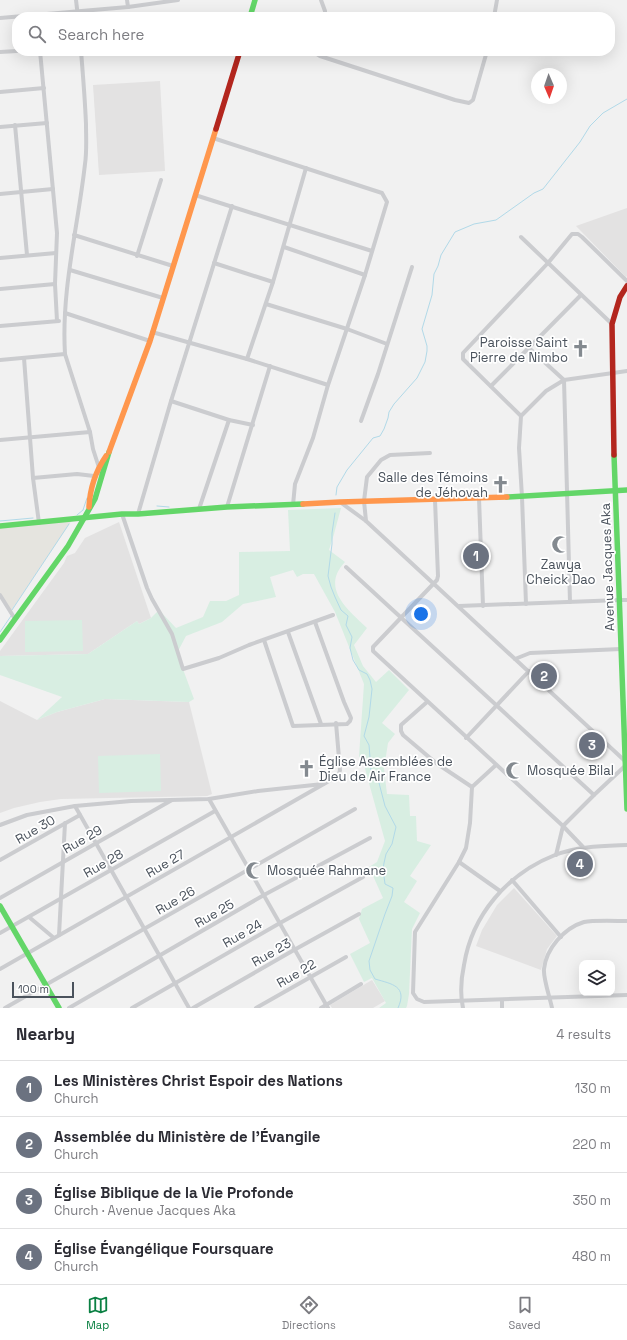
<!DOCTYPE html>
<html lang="en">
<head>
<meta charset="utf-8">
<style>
  :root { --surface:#fff; --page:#f2f2f3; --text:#2b2b33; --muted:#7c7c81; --line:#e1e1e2; --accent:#0b8043 }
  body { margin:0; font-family:"Space Grotesk",sans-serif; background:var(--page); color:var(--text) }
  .controls { position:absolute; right:12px; bottom:12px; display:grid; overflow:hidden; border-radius:8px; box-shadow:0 4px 16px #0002 }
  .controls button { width:36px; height:36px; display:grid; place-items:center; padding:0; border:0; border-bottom:1px solid var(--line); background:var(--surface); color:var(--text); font:20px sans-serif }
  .compass { position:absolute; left:531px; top:68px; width:36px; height:36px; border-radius:50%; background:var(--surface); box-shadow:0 4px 16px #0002; rotate:178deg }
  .scale { position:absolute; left:12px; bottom:10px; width:62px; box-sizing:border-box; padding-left:4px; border:2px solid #4a525c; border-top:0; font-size:11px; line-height:14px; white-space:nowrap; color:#4a525c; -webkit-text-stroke:3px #fff; paint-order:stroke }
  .you { position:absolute; left:421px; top:614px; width:14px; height:14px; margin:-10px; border:3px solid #fff; border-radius:50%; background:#1a73e8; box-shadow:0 0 0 6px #1a73e833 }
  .badge { display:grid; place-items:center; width:26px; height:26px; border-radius:50%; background:var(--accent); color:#fff; font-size:13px; font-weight:700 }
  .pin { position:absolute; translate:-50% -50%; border:2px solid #fff; box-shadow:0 1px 4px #0006 }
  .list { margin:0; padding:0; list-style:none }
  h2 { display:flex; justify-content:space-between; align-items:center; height:52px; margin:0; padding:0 16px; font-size:17px }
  h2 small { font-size:13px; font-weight:400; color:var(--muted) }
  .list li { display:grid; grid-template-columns:26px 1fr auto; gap:12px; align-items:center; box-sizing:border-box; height:56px; padding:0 16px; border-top:1px solid var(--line) }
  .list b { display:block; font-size:15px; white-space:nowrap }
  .list p { margin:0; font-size:13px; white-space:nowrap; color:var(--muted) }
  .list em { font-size:13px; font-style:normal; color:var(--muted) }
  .icon { flex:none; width:22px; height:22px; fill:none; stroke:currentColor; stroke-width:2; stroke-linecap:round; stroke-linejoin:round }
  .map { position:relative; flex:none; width:627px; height:1008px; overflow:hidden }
  .search { position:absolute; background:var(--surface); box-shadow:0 4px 16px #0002; left:12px; right:12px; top:12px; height:44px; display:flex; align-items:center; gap:10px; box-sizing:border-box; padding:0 14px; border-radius:16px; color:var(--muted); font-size:15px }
  .sheet { height:276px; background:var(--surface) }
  nav { display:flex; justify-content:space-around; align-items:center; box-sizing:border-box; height:56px; border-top:1px solid var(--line); background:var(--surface); font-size:11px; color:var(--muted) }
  nav a { display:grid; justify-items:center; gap:2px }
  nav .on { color:var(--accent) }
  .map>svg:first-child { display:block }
</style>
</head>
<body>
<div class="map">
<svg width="627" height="1008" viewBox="0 0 627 1008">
  <rect width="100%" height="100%" fill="#f1f1f1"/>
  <path fill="#e5e4df" d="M72,520L11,611L0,593V525Z"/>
  <g fill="#e3e2e2">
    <path d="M160,81L165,171L99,175L93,85Z"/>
    <path d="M627,208V276L626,277L576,226Z"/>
    <path d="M119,522L151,618L139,624L137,621L88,654L0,656V651L64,563L67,556L75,553L85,538Z"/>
    <path d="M105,699L189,702L212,794L207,796L61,799L40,802L14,808L0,813V701L37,720L57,712Z"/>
    <path d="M514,888L557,936L547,949L541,970L476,946L482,930L497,905Z"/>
    <path d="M372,980L385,1001L373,1008H332L330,1005Z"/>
  </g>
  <g fill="#d8eee2">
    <path d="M341,508L334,534L329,550L345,562C320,588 348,610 367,628L354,645L363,666L376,682L389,670L409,690L382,723L395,734L388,743L384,769L387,794L409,795L410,816H416L417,841L431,845L410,876L417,881L404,902L420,913L412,929L409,994L407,1006L406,1008H379L386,1003L372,978L364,982L350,954L370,943L359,919L362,909L383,898L369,867L377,862L385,841L364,765L359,756L364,684L335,612L314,574H303L297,577L293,570L270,577L276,597L243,604L222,622L186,636L177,653L194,699L189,702L105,699L57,712L37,720L62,697L0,675V656L88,654L137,621L139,624L151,618L159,610L176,628L203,617L210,601H226L239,595V552L290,551L288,510Z"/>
    <path d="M82,620L83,651L25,652V621Z"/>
    <path d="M160,754L161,791L99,793L98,756Z"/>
  </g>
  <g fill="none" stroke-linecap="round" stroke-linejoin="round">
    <g stroke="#b1d9e8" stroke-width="1">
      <path d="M336,495L337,487L347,470L373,438L380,436L384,429L388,418L389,412L394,404L417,378L425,362L427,351V346L422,329L432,295L434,274L438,266L441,255L455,232L474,224L496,220L534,193L543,189L580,142L590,126L603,113L627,99"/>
      <path d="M157,506L169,507"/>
      <path d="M83,510L87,498"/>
      <path d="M335,513L332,533V544L328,576L331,587L335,597L341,610L348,616L346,625L352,637L350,648L353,660L359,670L367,674L370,680L372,689L369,717L364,736L369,745L371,770L378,779L385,806L396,827L392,844L386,854L384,863L383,869L385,884L393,888L392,896L385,914L369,961L370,970L375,979C392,984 408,986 398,1008"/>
      <path d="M77,515L83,510"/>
      <path d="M0,521L33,518"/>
      <path d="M12,610L69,524"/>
      <path d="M0,632L11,616"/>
    </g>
    <g stroke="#cbcccf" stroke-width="4">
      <path d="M76,0L78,17"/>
      <path d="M127,0L128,7"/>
      <path d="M321,0L325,11V17"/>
      <path d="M494,17L497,0"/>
      <path d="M0,18L128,7L178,0"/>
      <path d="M40,51L57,233L55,284L57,321"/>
      <path d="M81,51C83,75 85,100 86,124C86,137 87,151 85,164C78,227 61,290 65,354L90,432L93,449L102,477"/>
      <path d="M317,51V54L320,56L455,100L469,103L473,100L487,51"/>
      <path d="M0,52L17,51"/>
      <path d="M0,92L44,88"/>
      <path d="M15,125L27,255"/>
      <path d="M0,127L47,123"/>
      <path d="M213,138L382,193L387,202L365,275L328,385L313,438L295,484L293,505"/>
      <path d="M0,194L53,189"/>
      <path d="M195,195L372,251"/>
      <path d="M74,235L173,266"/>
      <path d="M521,237L612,324"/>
      <path d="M284,247L365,275"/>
      <path d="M137,256L161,180"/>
      <path d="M0,258L56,253"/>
      <path d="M214,263L273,282"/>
      <path d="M70,270L163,298"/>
      <path d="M0,289L55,284"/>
      <path d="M266,304L347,329L387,344"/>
      <path d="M65,313L150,341"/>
      <path d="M0,326L59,321"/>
      <path d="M152,332L247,359L328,385"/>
      <path d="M529,348L564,380L570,602"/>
      <path d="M24,358L33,478L39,523"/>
      <path d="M247,359L273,282L306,168"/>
      <path d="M0,360L65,354"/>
      <path d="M491,386L581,295"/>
      <path d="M171,401L229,420L253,425"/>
      <path d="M521,416L463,359V353L548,263L572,234H578L582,237L627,281"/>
      <path d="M361,421L378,374L412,267"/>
      <path d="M0,440L90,432"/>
      <path d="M33,478L77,474L94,476"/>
      <path d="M479,498L483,606"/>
      <path d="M435,500L438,576L437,580L373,647V651L563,826L583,847"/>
      <path d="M340,502L366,521L625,761"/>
      <path d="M227,507L270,366"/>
      <path d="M199,509L229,420"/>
      <path d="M122,514L147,588L152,599L172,634L183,669L219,658L249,645L333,615"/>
      <path d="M138,514L171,401L232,206"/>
      <path d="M366,521L364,501L367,477L381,460L390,455L430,453"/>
      <path d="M346,567L594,795"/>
      <path d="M0,595L15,619"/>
      <path d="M526,604L522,497L519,448L521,416L546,391L564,380L627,371"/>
      <path d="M459,606L620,600H627"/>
      <path d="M288,632L321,724"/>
      <path d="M264,640L293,726L347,724L350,721L351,718L344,702L315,622"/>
      <path d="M515,659L530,653L621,649"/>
      <path d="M427,702L401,725V731L403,735L436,763L472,787"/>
      <path d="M466,738L529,671"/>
      <path d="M496,765L472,787L470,823L466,848L459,862L415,932L413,993L417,999L424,1002L627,995"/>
      <path d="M209,799L328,1008"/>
      <path d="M75,806L189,1008"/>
      <path d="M0,825L27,815L75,806L131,801L209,799L258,791L323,784"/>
      <path d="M556,855L563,826L594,795L625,766"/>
      <path d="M0,860L80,815"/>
      <path d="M459,862L500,891"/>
      <path d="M512,880L561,937"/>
      <path d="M0,898L172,800"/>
      <path d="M29,917L54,938"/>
      <path d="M0,933L215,811"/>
      <path d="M59,935L65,823"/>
      <path d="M0,969L336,777L339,774L340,770L336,723"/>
      <path d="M502,1000V1008"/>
      <path d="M5,1008L355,809"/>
      <path d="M69,1008L264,895L370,838"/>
      <path d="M132,1008L280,923L363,877"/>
      <path d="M193,1008L294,950L359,914"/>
      <path d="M256,1008L346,957"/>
      <path d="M321,1008L361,984"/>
      <path d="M463,1008C460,994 461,979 464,965C472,915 507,874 555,855C578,846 603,846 627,845"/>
      <path d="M552,1008C550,998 543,978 544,969C546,949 564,928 584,922C593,920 616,921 627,921"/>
    </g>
    <g stroke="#63d668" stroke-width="5.5">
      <path d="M250,17L255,0"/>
      <path d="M614,455L627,809"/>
      <path d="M507,497L627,490"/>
      <path d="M0,526L122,514H138L227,507L303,504"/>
      <path d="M0,640L68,546L95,499L109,452"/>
      <path d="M0,906L59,1008"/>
    </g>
    <g stroke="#ff974d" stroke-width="5.5">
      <path d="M109,452L150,341L216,129"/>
      <path d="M303,504L340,502L507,497"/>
      <path d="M89,507C90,487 95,472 106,456"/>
    </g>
    <g stroke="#b3261e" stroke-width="5.5">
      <path d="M216,129L240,51"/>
      <path d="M614,455L612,324L620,297L627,286"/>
    </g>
  </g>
  <defs>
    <symbol id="church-bare" viewBox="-9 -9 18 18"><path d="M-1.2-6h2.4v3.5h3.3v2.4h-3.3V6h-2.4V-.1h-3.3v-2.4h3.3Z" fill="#848a90" stroke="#fff" stroke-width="2.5" paint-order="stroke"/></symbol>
    <symbol id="mosque-bare" viewBox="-9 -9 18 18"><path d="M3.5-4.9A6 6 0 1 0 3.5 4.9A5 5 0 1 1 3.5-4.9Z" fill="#848a90" stroke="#fff" stroke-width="2.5" paint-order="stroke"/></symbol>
  </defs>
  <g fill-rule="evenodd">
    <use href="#church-bare" x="568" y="336" width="25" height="25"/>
    <use href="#church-bare" x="488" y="472" width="25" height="25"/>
    <use href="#mosque-bare" x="548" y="532" width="25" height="25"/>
    <use href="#church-bare" x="294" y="756" width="25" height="25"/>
    <use href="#mosque-bare" x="502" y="758" width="25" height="25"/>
    <use href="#mosque-bare" x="242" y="858" width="25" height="25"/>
  </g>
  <g text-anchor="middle" stroke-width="3.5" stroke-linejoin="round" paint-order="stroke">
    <g font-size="13" fill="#4a525c" stroke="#fff" text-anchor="start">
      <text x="568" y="347" text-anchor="end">Paroisse Saint<tspan x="568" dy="15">Pierre de Nimbo</tspan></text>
      <text x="488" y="482" text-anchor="end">Salle des Témoins<tspan x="488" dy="15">de Jéhovah</tspan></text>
      <text x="561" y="569" text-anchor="middle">Zawya<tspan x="561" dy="15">Cheick Dao</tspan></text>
      <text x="319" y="766">Église Assemblées de<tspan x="319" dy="15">Dieu de Air France</tspan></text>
      <text x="527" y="775">Mosquée Bilal</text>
      <text x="267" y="875">Mosquée Rahmane</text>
    </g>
    <g font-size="13" fill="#4a525c" stroke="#fff">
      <text transform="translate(607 567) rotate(-92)" y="5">Avenue Jacques Aka</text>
      <text transform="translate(35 829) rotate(-30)" y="5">Rue 30</text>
      <text transform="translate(82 839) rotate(-30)" y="5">Rue 29</text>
      <text transform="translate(103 863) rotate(-30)" y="5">Rue 28</text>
      <text transform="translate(165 863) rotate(-30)" y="5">Rue 27</text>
      <text transform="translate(175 900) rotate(-30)" y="5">Rue 26</text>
      <text transform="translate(214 913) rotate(-30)" y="5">Rue 25</text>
      <text transform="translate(242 933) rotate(-30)" y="5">Rue 24</text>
      <text transform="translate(271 952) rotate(-30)" y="5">Rue 23</text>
      <text transform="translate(296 973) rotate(-30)" y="5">Rue 22</text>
    </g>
  </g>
</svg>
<div class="controls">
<button><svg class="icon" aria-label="layers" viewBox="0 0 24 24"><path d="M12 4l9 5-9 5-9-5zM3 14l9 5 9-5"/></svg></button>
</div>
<svg class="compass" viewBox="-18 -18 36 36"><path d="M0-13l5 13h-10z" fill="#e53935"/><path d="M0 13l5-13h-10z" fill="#7c7c81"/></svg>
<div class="scale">100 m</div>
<div class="you"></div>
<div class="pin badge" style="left:476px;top:556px;background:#6b7280">1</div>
<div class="pin badge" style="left:544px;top:676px;background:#6b7280">2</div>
<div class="pin badge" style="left:592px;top:745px;background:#6b7280">3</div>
<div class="pin badge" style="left:580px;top:864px;background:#6b7280">4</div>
<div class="search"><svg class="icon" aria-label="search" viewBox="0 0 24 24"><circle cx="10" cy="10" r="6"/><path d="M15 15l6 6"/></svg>Search here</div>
</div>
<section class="sheet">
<h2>Nearby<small>4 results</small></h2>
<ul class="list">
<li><span class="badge" style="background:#6b7280">1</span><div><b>Les Ministères Christ Espoir des Nations</b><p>Church</p></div><em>130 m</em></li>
<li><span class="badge" style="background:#6b7280">2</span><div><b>Assemblée du Ministère de l'Évangile</b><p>Church</p></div><em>220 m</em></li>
<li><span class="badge" style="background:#6b7280">3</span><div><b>Église Biblique de la Vie Profonde</b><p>Church · Avenue Jacques Aka</p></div><em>350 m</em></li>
<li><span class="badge" style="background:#6b7280">4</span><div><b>Église Évangélique Foursquare</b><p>Church</p></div><em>480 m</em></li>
</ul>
</section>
<nav>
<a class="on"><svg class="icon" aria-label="map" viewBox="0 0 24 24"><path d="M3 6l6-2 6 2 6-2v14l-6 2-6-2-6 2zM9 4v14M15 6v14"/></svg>Map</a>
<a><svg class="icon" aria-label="directions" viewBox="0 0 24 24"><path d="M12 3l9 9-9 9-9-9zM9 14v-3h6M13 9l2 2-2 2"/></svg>Directions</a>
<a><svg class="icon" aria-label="saved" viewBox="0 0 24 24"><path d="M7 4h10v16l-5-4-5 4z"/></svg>Saved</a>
</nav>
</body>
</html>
